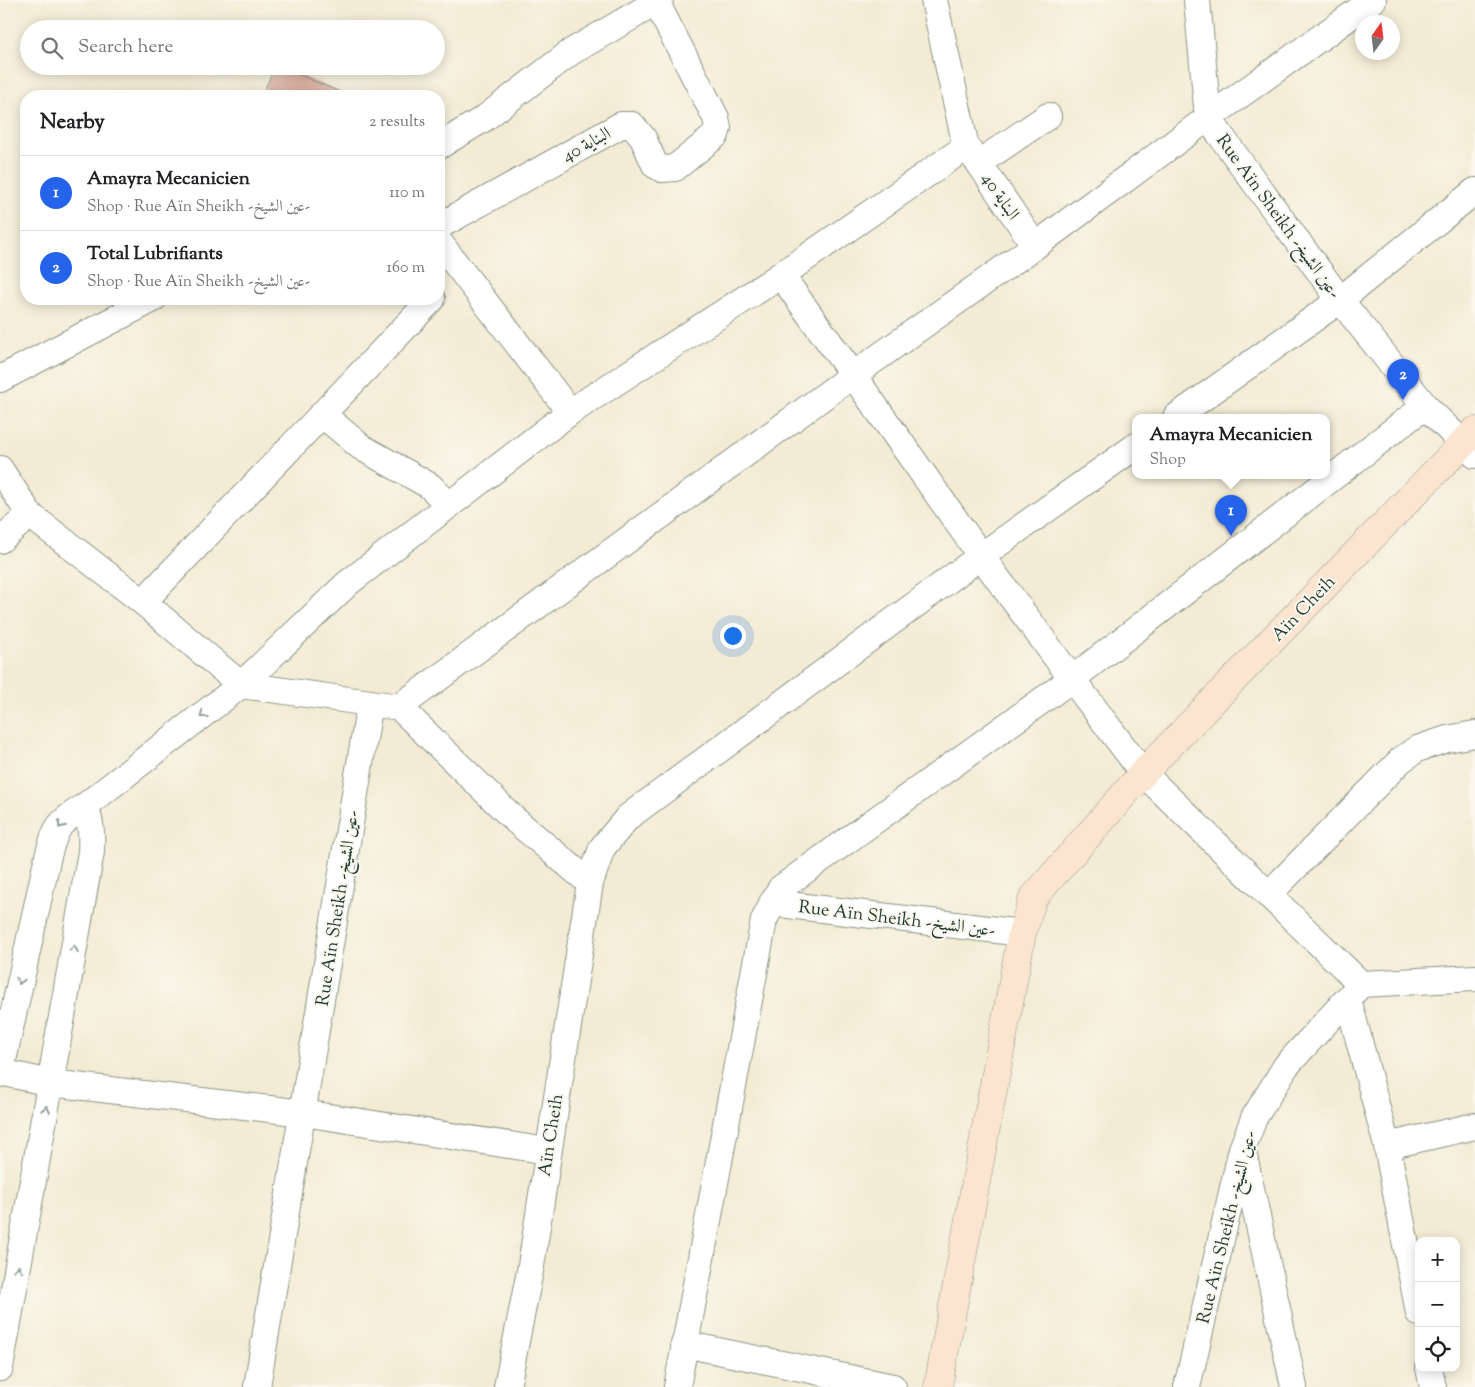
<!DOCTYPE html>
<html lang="en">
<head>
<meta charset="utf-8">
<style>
  :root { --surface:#fff; --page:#f6f6f6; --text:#202124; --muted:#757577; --line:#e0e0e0; --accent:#2563eb }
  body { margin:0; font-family:"Sorts Mill Goudy",Amiri,serif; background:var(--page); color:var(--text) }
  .controls { position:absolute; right:15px; bottom:15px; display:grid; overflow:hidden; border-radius:10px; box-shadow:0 2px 12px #0003 }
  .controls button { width:45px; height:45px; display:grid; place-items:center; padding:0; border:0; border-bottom:1px solid var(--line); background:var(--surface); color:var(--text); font:25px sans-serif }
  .compass { position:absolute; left:1355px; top:15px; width:45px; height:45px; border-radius:50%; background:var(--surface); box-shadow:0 2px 12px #0003; rotate:14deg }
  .you { position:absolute; left:732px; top:635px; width:18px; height:18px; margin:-12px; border:4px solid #fff; border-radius:50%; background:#1a73e8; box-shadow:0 0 0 8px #1a73e833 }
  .badge { display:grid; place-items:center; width:32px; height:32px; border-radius:50%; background:var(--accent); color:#fff; font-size:16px; font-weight:700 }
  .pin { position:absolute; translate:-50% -41px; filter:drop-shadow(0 1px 2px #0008) }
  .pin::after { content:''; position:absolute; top:26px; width:18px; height:15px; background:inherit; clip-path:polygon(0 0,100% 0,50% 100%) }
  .popup { position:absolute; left:1132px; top:414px; width:198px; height:65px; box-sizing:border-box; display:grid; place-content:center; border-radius:10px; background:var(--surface); filter:drop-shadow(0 1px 4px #0005); font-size:16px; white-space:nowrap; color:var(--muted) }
  .popup b { font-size:19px; color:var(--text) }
  .popup::after { content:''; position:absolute; left:50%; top:100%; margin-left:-10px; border:10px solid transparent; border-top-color:var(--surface) }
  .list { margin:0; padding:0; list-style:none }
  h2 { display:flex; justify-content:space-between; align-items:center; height:65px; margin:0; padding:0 20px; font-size:21px }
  h2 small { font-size:16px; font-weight:400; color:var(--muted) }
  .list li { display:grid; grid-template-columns:32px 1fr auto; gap:15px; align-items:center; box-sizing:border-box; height:75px; padding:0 20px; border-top:1px solid var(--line) }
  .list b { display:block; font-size:19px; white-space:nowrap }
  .list p { margin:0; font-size:16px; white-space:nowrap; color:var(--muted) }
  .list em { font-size:16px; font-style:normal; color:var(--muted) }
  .icon { flex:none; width:28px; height:28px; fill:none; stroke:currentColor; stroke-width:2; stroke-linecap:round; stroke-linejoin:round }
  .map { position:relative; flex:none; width:1475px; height:1387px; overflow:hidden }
  .search { position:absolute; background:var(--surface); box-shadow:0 2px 12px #0003; left:20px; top:20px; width:425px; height:55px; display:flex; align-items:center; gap:12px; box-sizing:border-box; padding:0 18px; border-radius:28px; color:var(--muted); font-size:19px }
  .panel { position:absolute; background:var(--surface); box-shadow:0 2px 12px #0003; left:20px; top:90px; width:425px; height:215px; border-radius:20px }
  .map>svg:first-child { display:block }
</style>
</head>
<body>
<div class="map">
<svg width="1475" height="1387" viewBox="0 0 1475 1387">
  <rect width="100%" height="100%" fill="#fbf7ec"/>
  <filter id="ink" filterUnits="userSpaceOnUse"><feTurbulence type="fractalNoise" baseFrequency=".02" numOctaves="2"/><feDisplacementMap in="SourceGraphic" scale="10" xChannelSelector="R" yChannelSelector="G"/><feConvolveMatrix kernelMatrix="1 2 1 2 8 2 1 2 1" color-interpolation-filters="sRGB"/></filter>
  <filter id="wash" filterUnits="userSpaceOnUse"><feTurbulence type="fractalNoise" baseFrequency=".0096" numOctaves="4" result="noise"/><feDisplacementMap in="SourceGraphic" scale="20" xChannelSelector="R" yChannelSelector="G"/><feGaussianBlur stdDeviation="1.12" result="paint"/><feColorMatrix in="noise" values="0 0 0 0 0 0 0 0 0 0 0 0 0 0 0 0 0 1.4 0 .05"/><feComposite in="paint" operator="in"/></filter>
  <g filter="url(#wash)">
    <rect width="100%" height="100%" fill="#f3ebd4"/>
    <g id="blocks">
      <path fill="#d09c8c" d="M275,66H279L340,92L339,96H262Z"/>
    </g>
  </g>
  <g filter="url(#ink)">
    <use href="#blocks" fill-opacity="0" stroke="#899484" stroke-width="1"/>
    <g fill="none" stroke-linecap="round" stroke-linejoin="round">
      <defs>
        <g id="street">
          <path d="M934,0L966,147L979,163L1035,246"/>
          <path d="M1197,0L1208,118L1340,300L1425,406L1475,455"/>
          <path d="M439,146L485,118L571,52L660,0"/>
          <path d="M979,163L1048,116"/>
          <path d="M439,226L621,125H632L643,138L655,165L662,169L675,168L716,135L718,128L716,118L656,2"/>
          <path d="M439,242L570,412"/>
          <path d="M781,275L853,375L981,556L1072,679L1143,773L1361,984L1475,978"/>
          <path d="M0,379L153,299"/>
          <path d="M323,415L361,447L430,486L449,505"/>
          <path d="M1176,417L1340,300L1475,191"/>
          <path d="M0,469L30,515L143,602L241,685"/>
          <path d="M0,540L30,515"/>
          <path d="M143,602L432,299"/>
          <path d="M241,685L399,707L515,820L590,883"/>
          <path d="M399,707L853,375L1035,246L1208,118L1373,0"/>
          <path d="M1268,895L1401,760L1417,749L1447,739L1475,734"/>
          <path d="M772,903L1022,933"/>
          <path d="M1348,999L1387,1146L1419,1313"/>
          <path d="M0,1072L51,1083L303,1113L548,1151"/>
          <path d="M0,1074L48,856C57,824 58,824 85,806L241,685L348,583L570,412L781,275L966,147"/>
          <path d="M1387,1146L1475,1126"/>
          <path d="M1244,1156L1294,1387"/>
          <path d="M684,1344L893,1387"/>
          <path d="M0,1368L91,852C92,834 91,823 85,806"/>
          <path d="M1429,1368L1433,1387"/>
          <path d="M257,1387L370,703"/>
          <path d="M507,1387L531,1266L590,883L602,848L628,817L981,556L1136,446"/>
          <path d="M677,1387L764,920L781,888L1072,679L1425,406"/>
          <path d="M1187,1387L1242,1149L1254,1118L1286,1066L1361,984"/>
        </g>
        <path id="secondary" d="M938,1387L1022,933L1033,898L1143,773L1475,431"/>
      </defs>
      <use href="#street" stroke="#899484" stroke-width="28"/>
      <use href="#secondary" stroke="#899484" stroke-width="29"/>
      <use href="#street" stroke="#fff" stroke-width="26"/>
      <use href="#secondary" stroke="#fce5d0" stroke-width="28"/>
    </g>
    <defs><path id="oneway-chevron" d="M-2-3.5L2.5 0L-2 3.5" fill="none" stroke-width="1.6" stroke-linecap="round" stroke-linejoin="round" transform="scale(1.25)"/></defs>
    <g stroke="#8f9e9a">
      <use href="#oneway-chevron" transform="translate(203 715) rotate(142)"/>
      <use href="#oneway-chevron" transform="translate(61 825) rotate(128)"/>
      <use href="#oneway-chevron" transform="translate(74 949) rotate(-80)"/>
      <use href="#oneway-chevron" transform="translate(20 981) rotate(103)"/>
      <use href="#oneway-chevron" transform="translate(46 1109) rotate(-80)"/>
      <use href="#oneway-chevron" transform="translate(18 1269) rotate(-80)"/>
    </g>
  </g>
  <g text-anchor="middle" stroke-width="4" stroke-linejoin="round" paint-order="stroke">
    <g font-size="18" fill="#1f3d34" stroke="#fbf7ec">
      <text transform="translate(586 144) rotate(-29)" y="6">البناية 40</text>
      <text transform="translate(1001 196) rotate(56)" y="6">البناية 40</text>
      <text transform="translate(1279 216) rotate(54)" y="6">Rue Aïn Sheikh -عين الشيخ-</text>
      <text transform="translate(1303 608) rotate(-46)" y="6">Aïn Cheih</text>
      <text transform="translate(337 908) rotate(-81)" y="6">Rue Aïn Sheikh -عين الشيخ-</text>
      <text transform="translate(897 918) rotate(7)" y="6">Rue Aïn Sheikh -عين الشيخ-</text>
      <text transform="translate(550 1135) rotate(-81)" y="6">Aïn Cheih</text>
      <text transform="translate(1226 1227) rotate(-76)" y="6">Rue Aïn Sheikh -عين الشيخ-</text>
    </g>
  </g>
</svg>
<div class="controls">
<button>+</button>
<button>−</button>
<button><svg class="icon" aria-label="locate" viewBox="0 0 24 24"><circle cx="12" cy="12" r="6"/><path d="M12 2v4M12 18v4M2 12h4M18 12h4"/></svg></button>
</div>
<svg class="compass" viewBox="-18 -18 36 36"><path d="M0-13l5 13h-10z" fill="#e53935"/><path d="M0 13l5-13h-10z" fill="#757577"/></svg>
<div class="you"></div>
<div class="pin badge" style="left:1231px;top:536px">1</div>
<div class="popup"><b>Amayra Mecanicien</b>Shop</div>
<div class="pin badge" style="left:1403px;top:400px">2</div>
<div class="search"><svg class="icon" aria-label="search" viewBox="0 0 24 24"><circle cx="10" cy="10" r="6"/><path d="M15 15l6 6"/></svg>Search here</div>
<section class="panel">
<h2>Nearby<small>2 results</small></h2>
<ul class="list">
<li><span class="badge">1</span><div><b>Amayra Mecanicien</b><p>Shop · Rue Aïn Sheikh -عين الشيخ-</p></div><em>110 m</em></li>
<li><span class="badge">2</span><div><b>Total Lubrifiants</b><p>Shop · Rue Aïn Sheikh -عين الشيخ-</p></div><em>160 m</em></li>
</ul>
</section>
</div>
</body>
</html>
